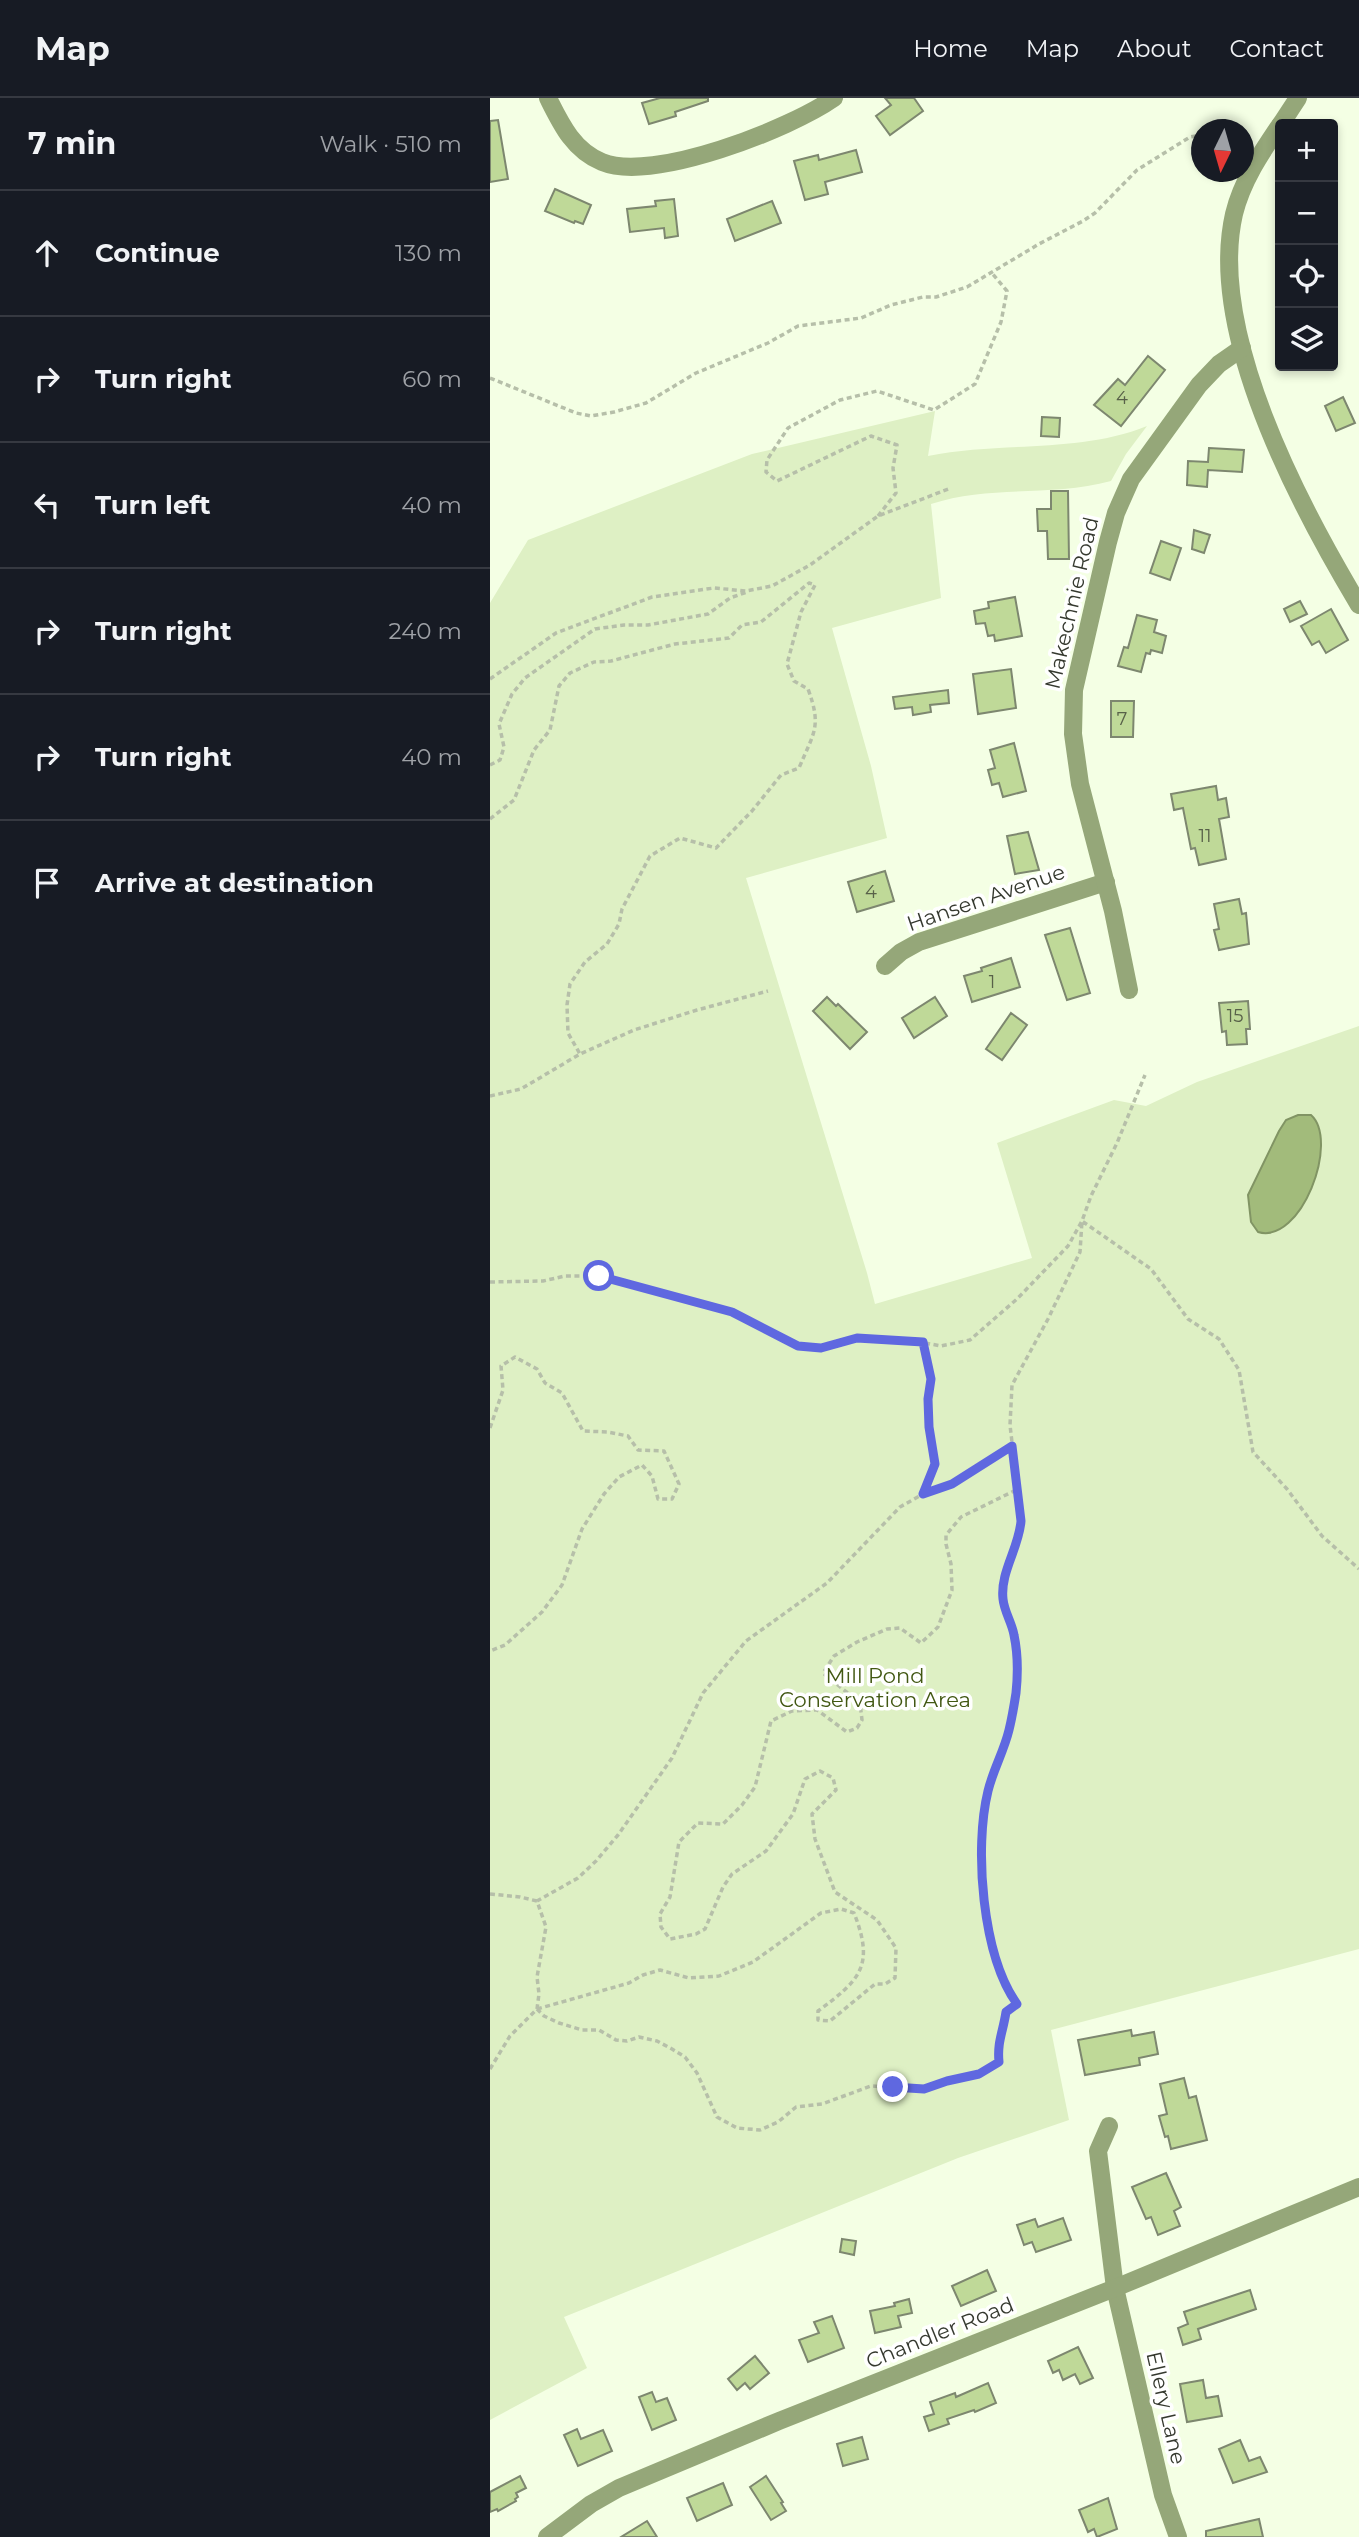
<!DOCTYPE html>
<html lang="en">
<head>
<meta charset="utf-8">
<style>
  :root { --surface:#171b24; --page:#20242c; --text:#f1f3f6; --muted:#9ea1a6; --line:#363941 }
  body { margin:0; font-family:Montserrat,sans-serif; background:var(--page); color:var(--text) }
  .controls { position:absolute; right:21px; top:21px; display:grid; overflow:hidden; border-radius:7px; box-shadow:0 4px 10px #0003 }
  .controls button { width:63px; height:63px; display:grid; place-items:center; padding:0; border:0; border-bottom:2px solid var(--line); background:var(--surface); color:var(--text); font:35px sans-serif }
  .compass { position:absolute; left:701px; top:21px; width:63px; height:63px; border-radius:50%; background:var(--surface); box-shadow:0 4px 10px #0003; rotate:185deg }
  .stop { position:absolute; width:21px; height:21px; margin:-16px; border:5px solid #5f68e0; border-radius:50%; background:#fff }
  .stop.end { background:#5f68e0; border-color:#fff; box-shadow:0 2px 7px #0008 }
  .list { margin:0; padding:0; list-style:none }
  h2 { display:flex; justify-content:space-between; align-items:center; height:91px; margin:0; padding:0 28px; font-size:30px }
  h2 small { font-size:23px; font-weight:400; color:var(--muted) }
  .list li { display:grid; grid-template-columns:46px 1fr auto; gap:21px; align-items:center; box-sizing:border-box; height:126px; padding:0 28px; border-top:2px solid var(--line) }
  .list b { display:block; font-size:26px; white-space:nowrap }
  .list em { font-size:23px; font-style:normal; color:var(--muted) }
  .icon { flex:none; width:38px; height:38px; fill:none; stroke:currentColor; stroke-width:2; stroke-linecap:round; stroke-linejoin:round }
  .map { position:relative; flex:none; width:869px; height:2439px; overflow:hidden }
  header { display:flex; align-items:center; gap:42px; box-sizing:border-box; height:98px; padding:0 35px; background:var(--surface); border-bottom:2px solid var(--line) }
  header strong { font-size:33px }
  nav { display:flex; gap:38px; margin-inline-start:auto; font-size:24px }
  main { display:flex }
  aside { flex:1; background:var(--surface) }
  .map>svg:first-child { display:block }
</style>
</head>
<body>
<header>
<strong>Map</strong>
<nav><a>Home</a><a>Map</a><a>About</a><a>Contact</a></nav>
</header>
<main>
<aside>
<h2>7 min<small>Walk · 510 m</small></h2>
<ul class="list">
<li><svg class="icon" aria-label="ahead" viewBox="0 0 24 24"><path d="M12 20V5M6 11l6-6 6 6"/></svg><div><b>Continue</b></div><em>130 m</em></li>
<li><svg class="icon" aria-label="right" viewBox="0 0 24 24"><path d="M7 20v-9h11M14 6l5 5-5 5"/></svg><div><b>Turn right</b></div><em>60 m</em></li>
<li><svg class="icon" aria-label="left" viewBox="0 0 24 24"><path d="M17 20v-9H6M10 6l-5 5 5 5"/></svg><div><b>Turn left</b></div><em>40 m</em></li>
<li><svg class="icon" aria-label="right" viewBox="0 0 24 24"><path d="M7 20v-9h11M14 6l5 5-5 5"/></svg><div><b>Turn right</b></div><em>240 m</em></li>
<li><svg class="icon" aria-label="right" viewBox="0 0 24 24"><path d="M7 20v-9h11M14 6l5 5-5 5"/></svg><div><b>Turn right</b></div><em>40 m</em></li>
<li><svg class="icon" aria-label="arrive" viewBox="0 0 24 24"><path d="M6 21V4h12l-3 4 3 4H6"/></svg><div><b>Arrive at destination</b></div></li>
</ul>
</aside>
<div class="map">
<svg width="869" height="2439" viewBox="0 0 869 2439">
  <rect width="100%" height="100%" fill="#f4ffe4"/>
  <path fill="#def0c4" d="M445,313L438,358C510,343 588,356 657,328L636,356L621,383C562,399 499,387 441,406L451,500L342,530L381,668L397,740L256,780L377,1175L385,1206L542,1160L507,1045L624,1002L656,1008L707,984L869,928V1851L561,1932L579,2022L468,2060L74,2219L97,2270L0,2322V505L38,442L262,356Z"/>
  <path fill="#a2bb7b" stroke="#819464" stroke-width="2" d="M808,1017H821C850,1043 811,1147 768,1134L761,1124L758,1097L789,1033L796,1022Z"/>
  <g fill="#bfd998" stroke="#7d876f" stroke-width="2">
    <path d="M170,0H218V3L185,14L186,18L159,26L152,5Z"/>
    <path d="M395,0H424L433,13L400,37L386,18L401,7Z"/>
    <path d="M8,22L18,81L0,84V23Z"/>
    <path d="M366,52L372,74L335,84L338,96L315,102L304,63L328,57L329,62Z"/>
    <path d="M65,91L101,107L93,126L85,123L84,125L55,113Z"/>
    <path d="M184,101L188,138L175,140L174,130L140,134L137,111L166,108L165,103Z"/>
    <path d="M282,103L291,125L245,143L237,121Z"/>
    <path d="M658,258L675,272L631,328L604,307L628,281L635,287Z"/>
    <path d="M853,299L865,325L846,333L835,308Z"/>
    <path d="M552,319L570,320L569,339L551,338Z"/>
    <path d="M719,350L754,352L752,374L718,372L717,389L697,387L698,363L718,364Z"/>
    <path d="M561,393H578L579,461H558L557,433H548L547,411H561Z"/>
    <path d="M704,432L720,437L714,455L702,451Z"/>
    <path d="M671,443L691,450L680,482L660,475Z"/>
    <path d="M525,499L532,538L505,543L504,537L498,538L495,525L486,526L484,513L499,510L498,504Z"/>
    <path d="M810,503L817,516L800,524L794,511Z"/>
    <path d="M841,511L858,542L836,555L829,543L822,547L811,528Z"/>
    <path d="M647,517L667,522L664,534L676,538L672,555L661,552L660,556L656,555L651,574L628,568L634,549L638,550Z"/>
    <path d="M521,571L526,610L488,616L483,576Z"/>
    <path d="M458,592L459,605L440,607L441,614L423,617L422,609L405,611L403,599Z"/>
    <path d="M621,603H644L643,639H621Z"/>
    <path d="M524,645L536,693L513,699L509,685L502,687L498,672L505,670L500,652Z"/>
    <path d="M726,688L728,702L736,700L739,719L729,721L736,761L709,767L705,750L701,751L693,710L684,712L681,696Z"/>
    <path d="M538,734L549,772L525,776L517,738Z"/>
    <path d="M395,773L404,803L367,814L358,784Z"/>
    <path d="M749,801L752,816L756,815L759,846L729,852L724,832L729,831L724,806Z"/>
    <path d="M580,830L600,895L577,902L555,837Z"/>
    <path d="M521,860L530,889L482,904L474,878L492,873L491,870Z"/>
    <path d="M337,899L346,908L348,906L377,934L360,951L323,913Z"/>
    <path d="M445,899L457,918L424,940L412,920Z"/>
    <path d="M758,903L760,931H756L757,946L737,947L736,933L732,934L729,905Z"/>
    <path d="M521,915L537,927L512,962L496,951Z"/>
    <path d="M641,1932L642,1938L664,1934L668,1956L649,1960L650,1967L595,1977L588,1942Z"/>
    <path d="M694,1980L699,2000L706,1998L717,2042L681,2051L678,2038L675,2039L669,2018L677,2016L670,1986Z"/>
    <path d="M676,2075L691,2109L684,2113L690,2128L668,2137L661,2119L656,2121L642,2089Z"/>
    <path d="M573,2120L581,2142L546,2154L542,2144L534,2147L527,2127L545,2121L548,2129Z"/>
    <path d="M352,2141L366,2143L364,2157L350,2154Z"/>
    <path d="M497,2172L506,2193L471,2208L462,2188Z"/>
    <path d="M760,2192L766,2211L708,2231L711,2241L693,2247L688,2230L698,2226L694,2214Z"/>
    <path d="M419,2201L422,2215L408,2218L411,2229L385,2235L380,2213L405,2208L404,2205Z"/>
    <path d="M342,2218L354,2250L318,2264L309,2242L329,2235L324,2224Z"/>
    <path d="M588,2249L603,2280L590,2286L585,2276L573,2282L569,2272L563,2275L558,2263Z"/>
    <path d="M265,2258L279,2275L260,2291L255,2285L247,2292L238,2281Z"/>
    <path d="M713,2282L716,2300L728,2298L732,2318L697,2324L690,2286Z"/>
    <path d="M498,2285L506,2305L485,2314L484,2312L457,2321L459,2326L439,2333L434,2319L444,2316L440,2304L465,2295L466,2299Z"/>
    <path d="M162,2294L166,2304L177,2300L186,2322L162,2332L149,2299Z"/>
    <path d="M87,2331L91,2341L113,2332L122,2353L88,2368L74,2337Z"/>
    <path d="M372,2339L378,2361L353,2368L347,2346Z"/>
    <path d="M750,2342L759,2363L770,2359L777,2374L743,2385L729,2351Z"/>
    <path d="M30,2378L36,2390L26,2395L28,2399L25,2401L26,2403L8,2413L7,2411L0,2414V2394Z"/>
    <path d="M276,2378L293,2404L291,2405L296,2413L281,2422L260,2389Z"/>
    <path d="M233,2385L242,2407L207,2423L197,2400Z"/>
    <path d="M618,2400L627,2431L607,2439L604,2431L598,2434L589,2412Z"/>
    <path d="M769,2421L773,2439H716V2433Z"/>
    <path d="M157,2423L167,2439H131Z"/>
  </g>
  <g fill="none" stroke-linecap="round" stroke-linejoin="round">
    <g stroke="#b6bfa9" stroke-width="3.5" stroke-dasharray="5 3.5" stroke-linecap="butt">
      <path d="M0,280L86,315L101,318L124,314L156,305L206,275L278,245L308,228L371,220L401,207L433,199H446L477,189L549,146L593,123L605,115L647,72L700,39L712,37"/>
      <path d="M388,418L406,395L403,370L407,347L381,338L287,383L276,374L277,362L298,330L350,302L387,293L444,312L485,286L511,224L517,193L501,174"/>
      <path d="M0,581L66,535L162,499L224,490L256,493L282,488L320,467L388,418L461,390"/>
      <path d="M0,667L10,662L14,649L9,626L22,596L35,580L105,531L134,527H158L218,516L240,500L257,494"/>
      <path d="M0,721L24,702L44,652L60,632L69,588L80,575L104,564L121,563L185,546L239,540L252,527L271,524L319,485L325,487L311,514L297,566L304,583L318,591C332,629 324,634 309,670L291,677L262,713L226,750L190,740L160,758L132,811L129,826L117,846L95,864L80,886L77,907L78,935L90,956"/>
      <path d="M0,998L31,991L90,956L144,932L207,912L278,893"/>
      <path d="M0,1184L53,1183L75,1178H109L242,1214L308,1248L331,1250L367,1240L419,1242L451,1248L480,1242L527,1201L578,1148L592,1123L601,1098L627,1045L655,977"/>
      <path d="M0,1330L13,1292L11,1268L25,1259L47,1271L55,1285L72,1295L93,1333L118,1334L138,1338L148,1352L174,1353L189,1386L182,1401H168L162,1378L152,1367L129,1379L114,1396L92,1431L72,1487L52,1514L15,1547L0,1553"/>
      <path d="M433,1396L445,1366L439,1329L437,1301L441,1281L433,1244"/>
      <path d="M0,1796L30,1799L47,1803"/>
      <path d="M47,1911L54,1918L69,1925L92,1932H109L126,1942L137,1943L149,1939L167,1943L182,1951L195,1959L207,1975L227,2019L247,2030L270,2032L288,2024L306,2009L332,2006L381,1988L434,1991L457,1983L489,1976L508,1964C507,1944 513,1934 516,1914L527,1906L507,1868L493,1786L491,1740L498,1693L519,1633L526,1594L528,1568L524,1537L513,1501L518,1469L530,1434L531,1423L520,1327L522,1287L558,1221L590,1154L592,1123L661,1171L698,1221L729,1241L749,1272L763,1354L797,1391L832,1438L869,1471"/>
      <path d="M47,1911L139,1885L153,1877L170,1872L199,1880L229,1878L263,1864L331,1815L351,1811L364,1815C385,1868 370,1882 328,1913V1922L340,1923L385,1886H395L405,1880L406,1850L387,1822L345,1794L325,1741L322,1716L346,1692L343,1680L330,1673L315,1681L303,1716L276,1753L242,1776L233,1789L215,1831L206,1836L180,1841L171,1829L170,1816L180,1799L189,1744L208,1725L233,1726L252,1707L265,1689L281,1623L302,1613L327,1612L357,1634L367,1630L372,1622L370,1605L333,1575L344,1558L367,1544L397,1531L410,1530L431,1545L448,1529L462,1492L461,1466L456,1446V1437L471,1419L528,1391"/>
      <path d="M0,1971L20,1938L47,1911L49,1896L47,1879L56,1829L47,1803L88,1780L106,1763L128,1737L182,1660L213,1595L256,1543L337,1485L410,1409L433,1396L462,1386L522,1348"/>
    </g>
    <g stroke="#95a779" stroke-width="18">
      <path d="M58,0C71,26 83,52 112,64C162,85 300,31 344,0"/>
      <path d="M791,26L808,0"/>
      <path d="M790,27C771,55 752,83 744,116C717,234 809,407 869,507"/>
      <path d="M395,868L411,854L429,844L616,784"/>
      <path d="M639,892L623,813L590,686L583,636L584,592L618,444L626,415L641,381L709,287L729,266L752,250"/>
      <path d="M619,2028L608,2053L625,2190L673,2397L688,2439"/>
      <path d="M57,2439L101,2406L129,2390L289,2323L625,2190L869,2089"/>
    </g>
  </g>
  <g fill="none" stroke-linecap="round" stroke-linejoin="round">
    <path stroke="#5f68e0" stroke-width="9" d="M109,1178L242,1214L308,1248L331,1250L367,1240L433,1244L441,1281L438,1301L439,1329L445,1366L433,1396L462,1386L522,1348L531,1423C529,1450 510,1474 513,1501C514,1513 522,1525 524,1537C528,1556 528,1576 526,1595C524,1608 522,1620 519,1632C514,1653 503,1672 498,1693C484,1750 492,1857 527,1906L516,1914C513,1934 507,1944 509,1964L489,1976L457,1983L434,1991L403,1989"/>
  </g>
  <g text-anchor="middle" stroke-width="7" stroke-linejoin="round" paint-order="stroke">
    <g font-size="18" fill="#586149">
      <text x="632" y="306">4</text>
      <text x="632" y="627">7</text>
      <text x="715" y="744">11</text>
      <text x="381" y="800">4</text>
      <text x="502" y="890">1</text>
      <text x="745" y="924">15</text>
    </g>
    <g font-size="21" fill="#35392f" stroke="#fff">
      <text transform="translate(582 505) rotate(-77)" y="7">Makechnie Road</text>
      <text transform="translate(496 800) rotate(-19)" y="7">Hansen Avenue</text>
      <text transform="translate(450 2235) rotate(-22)" y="7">Chandler Road</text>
      <text transform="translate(676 2310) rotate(77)" y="7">Ellery Lane</text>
    </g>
    <g font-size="21" fill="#425813" stroke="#fff">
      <text x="385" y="1585">Mill Pond<tspan x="385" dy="24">Conservation Area</tspan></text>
    </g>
  </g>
</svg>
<div class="controls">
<button>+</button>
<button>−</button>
<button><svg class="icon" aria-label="locate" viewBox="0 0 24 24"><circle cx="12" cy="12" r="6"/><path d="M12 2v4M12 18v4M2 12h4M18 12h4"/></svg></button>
<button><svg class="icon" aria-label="layers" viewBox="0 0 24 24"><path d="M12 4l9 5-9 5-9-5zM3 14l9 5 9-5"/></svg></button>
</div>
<svg class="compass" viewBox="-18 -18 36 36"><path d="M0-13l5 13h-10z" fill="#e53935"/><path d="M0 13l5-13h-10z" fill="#9ea1a6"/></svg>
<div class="stop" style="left:109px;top:1178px"></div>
<div class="stop end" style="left:403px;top:1989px"></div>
</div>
</main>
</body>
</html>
